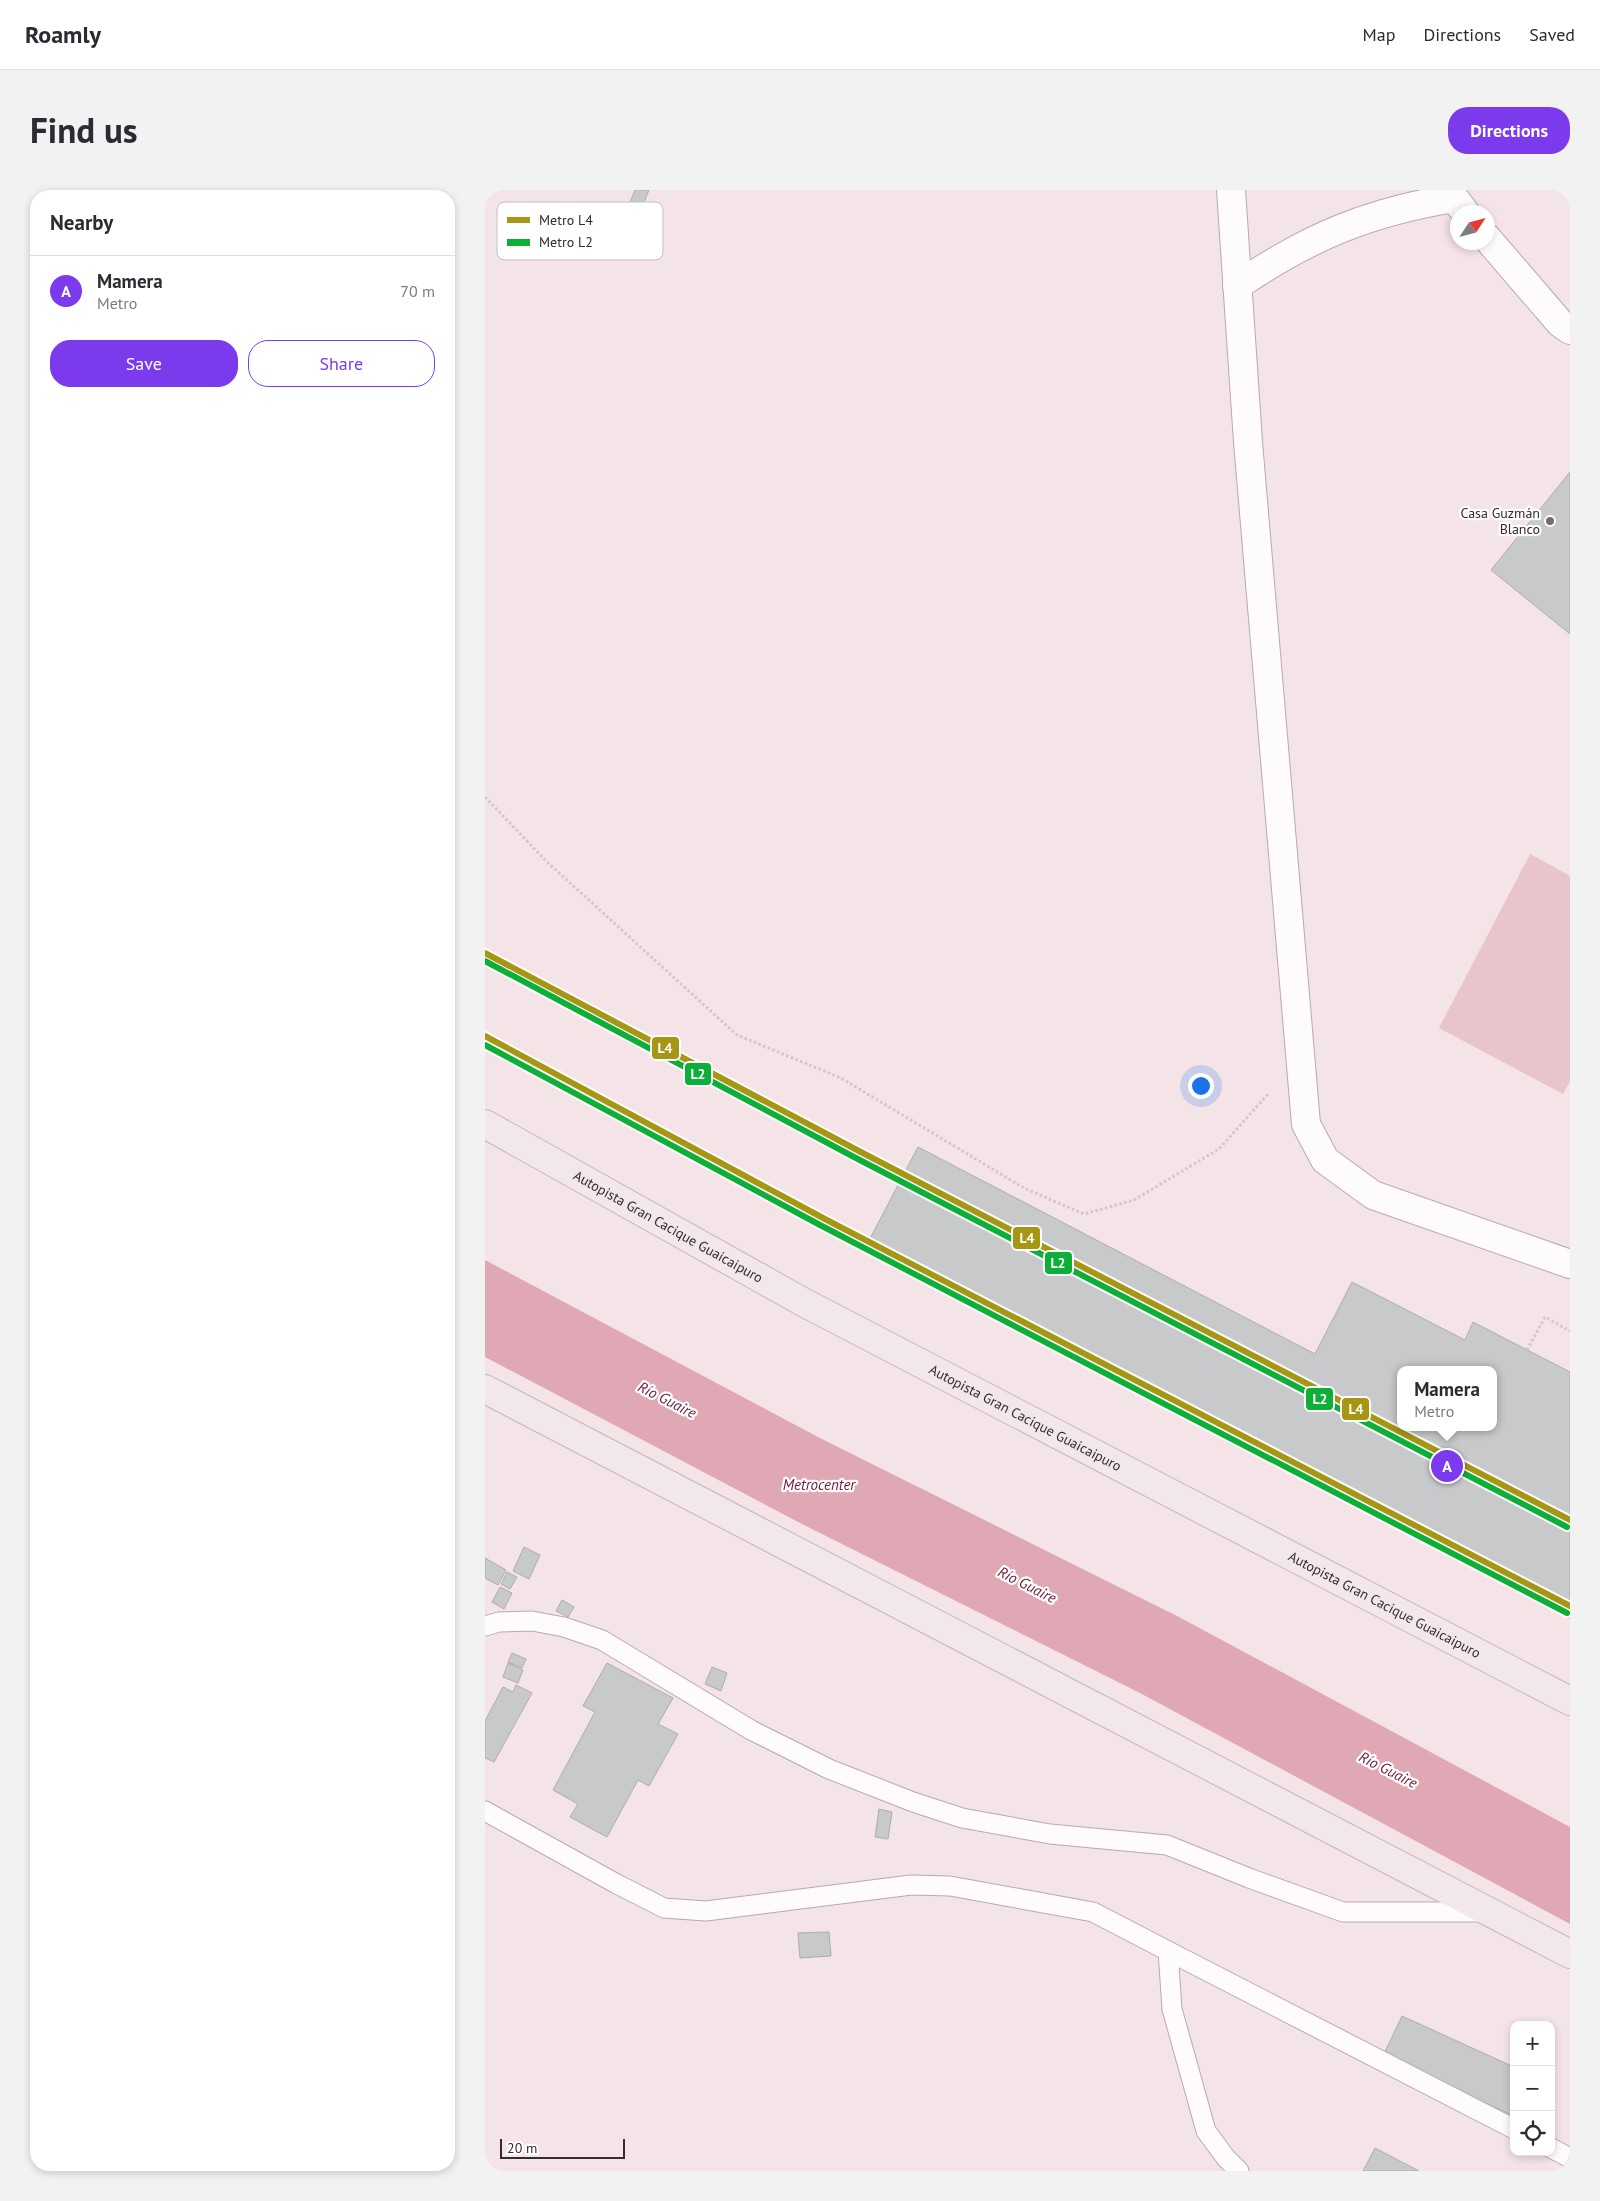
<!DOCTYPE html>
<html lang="en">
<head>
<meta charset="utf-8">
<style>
  :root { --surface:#fff; --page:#f2f2f3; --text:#2b2b33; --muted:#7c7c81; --line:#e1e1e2; --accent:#7c3aed }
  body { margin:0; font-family:"PT Sans",sans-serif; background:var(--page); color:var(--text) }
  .controls { position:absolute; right:15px; bottom:15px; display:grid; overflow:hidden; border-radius:10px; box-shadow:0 2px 8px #0003 }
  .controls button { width:45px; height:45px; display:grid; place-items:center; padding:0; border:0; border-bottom:1px solid var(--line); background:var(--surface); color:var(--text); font:25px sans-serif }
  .compass { position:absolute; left:965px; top:15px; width:45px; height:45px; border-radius:50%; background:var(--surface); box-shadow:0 2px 8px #0003; rotate:54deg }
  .scale { position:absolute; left:15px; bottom:12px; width:125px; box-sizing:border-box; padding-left:5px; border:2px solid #38292c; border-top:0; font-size:14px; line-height:18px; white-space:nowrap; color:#38292c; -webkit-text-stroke:4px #fff; paint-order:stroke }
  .you { position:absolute; left:715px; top:895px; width:18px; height:18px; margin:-12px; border:4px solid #fff; border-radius:50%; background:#1a73e8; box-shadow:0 0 0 8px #1a73e833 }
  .badge { display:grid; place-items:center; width:32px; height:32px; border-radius:50%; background:var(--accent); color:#fff; font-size:16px; font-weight:700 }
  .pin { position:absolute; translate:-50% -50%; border:2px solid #fff; box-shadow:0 1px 5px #0006 }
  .popup { position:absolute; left:912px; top:1176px; width:100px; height:65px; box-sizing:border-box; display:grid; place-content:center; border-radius:10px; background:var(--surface); filter:drop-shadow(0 1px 4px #0005); font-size:16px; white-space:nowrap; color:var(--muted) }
  .popup b { font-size:19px; color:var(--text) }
  .popup::after { content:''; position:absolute; left:50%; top:100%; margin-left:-10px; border:10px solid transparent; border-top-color:var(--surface) }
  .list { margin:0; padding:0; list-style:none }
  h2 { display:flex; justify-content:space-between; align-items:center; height:65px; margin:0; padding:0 20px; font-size:21px }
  h2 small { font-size:16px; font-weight:400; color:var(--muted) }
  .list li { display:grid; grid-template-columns:32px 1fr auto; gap:15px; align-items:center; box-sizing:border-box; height:70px; padding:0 20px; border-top:1px solid var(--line) }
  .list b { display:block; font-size:19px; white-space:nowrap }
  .list p { margin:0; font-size:16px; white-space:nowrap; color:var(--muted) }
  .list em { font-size:16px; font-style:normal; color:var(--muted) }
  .actions { display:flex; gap:10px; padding:15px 20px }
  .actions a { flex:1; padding:11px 0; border:1px solid var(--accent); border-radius:20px; text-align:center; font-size:18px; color:var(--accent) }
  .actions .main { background:var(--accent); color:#fff }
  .icon { flex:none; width:28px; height:28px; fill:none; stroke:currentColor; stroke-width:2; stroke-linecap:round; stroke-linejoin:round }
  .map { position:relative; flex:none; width:1085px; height:1981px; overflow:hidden; border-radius:20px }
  header { display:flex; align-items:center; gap:30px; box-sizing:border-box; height:70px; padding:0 25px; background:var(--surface); border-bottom:1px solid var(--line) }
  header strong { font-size:24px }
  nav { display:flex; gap:28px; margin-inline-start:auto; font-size:18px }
  .intro { display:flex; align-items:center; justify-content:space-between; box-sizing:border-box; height:120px; padding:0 30px }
  h1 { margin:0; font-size:35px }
  .button { padding:12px 22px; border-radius:20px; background:var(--accent); color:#fff; font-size:18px; font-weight:700 }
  main { display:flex; gap:30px; padding:0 30px }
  aside { flex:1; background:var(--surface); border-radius:20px; box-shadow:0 2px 8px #0003 }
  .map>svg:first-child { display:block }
</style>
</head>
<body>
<header>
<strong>Roamly</strong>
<nav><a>Map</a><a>Directions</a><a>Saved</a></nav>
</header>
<div class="intro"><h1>Find us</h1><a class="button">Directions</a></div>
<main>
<aside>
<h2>Nearby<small></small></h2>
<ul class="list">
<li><span class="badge">A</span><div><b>Mamera</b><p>Metro</p></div><em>70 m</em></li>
</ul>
<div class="actions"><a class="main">Save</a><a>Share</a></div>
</aside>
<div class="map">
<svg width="1085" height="1981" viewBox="0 0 1085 1981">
  <rect width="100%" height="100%" fill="#f5e4e7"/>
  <path fill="#e8c4cb" d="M1045,664L1085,686V891L1078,904L954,838Z"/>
  <path fill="#e0a8b4" d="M0,1070L333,1247L694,1427L1085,1637V1734L655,1503L315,1333L0,1167Z"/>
  <g fill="#c8c9ca" stroke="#acadae" fill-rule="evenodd">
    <path d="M150,0H164L156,20L144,15Z"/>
    <path d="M1085,282V444L1006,380Z"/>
    <path d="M433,957L830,1164L867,1092L980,1150L988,1132L1085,1182V1428L379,1060ZM916,1180H1008V1237H916Z"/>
    <path d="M39,1357L55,1365L44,1389L28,1381Z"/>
    <path d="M0,1368L21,1380L13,1395L0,1388Z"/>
    <path d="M22,1382L32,1387L25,1399L16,1394Z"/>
    <path d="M15,1397L27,1403L19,1419L7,1412Z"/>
    <path d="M77,1410L89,1417L83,1427L71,1421Z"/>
    <path d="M27,1463L41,1469L37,1478L23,1472Z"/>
    <path d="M23,1473L38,1480L33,1493L18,1487Z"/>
    <path d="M122,1473L188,1508L173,1534L193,1544L164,1596L153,1590L122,1647L85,1627L93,1614L68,1600L110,1522L98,1516Z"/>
    <path d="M227,1477L242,1483L236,1501L220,1494Z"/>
    <path d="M31,1495L47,1503L9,1572L0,1568V1531L18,1497L28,1502Z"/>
    <path d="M394,1619L407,1622L403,1649L390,1647Z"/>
    <path d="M344,1742L346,1766L315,1768L313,1743Z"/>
    <path d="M917,1826L1029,1877V1926L898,1866Z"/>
    <path d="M890,1958L934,1981H878Z"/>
  </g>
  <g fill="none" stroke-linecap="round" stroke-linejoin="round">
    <defs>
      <g id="service">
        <path d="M0,1436L14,1432L47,1431L79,1437L117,1450L266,1540L344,1579L428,1612L477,1628L565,1644L682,1655L764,1688L858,1722H1000"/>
        <path d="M0,1621L130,1693L179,1718L221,1721L426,1695L465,1696L608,1722L683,1761L687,1819L721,1941L741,1968L754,1981"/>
        <path d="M683,1761L1029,1939"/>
        <path d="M1066,1958L1085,1968"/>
      </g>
      <g id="minor">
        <path d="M746,0L763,252L821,934L840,970L888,1005L1085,1074"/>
        <path d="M752,96C823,47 884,22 969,8"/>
      </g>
      <g id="tertiary">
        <path d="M963,0L980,22"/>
        <path d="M1002,48L1075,133L1085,140"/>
      </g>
      <g id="motorway">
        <path id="s1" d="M0,934L318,1112L1085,1511"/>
        <path d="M0,1199L1085,1764"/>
      </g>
    </defs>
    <use href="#service" stroke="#b8aaac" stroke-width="21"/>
    <use href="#minor" stroke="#b8aaac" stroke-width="30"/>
    <use href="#tertiary" stroke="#b8aaac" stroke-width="30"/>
    <use href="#motorway" stroke="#c7b5b9" stroke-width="30"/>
    <g stroke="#cfc7c9" stroke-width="3" stroke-dasharray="2.5 2.5" stroke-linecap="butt">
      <path d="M0,607L61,671L252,845L356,888L539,998L599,1024L649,1010L734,959L783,904"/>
      <path d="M1042,1160L1060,1127L1085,1141"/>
    </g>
    <use href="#service" stroke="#fefbfb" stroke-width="19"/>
    <use href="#minor" stroke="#fefbfb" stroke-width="28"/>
    <use href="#tertiary" stroke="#fefbfb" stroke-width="28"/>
    <use href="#motorway" stroke="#f2e7e9" stroke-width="28"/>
    <defs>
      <g id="metro-1">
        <path d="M0,763L372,960L1085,1330"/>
        <path d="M0,846L338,1028L1085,1416"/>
      </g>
      <g id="metro-2">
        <path d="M0,771L369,967L1082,1337"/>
        <path d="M0,855L335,1035L1082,1423"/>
      </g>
    </defs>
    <use href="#metro-1" stroke="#fff" stroke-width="10"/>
    <use href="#metro-2" stroke="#fff" stroke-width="10"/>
    <use href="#metro-1" stroke="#a59614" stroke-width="6"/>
    <use href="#metro-2" stroke="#0eaf38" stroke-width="6"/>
  </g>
  <circle fill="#7a6a6d" stroke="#fff" stroke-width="2" cx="1065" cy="331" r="5"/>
  <g text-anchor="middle" stroke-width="4.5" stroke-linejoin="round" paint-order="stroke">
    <g font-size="14" fill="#38292c" stroke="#fff" text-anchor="end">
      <text x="1055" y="328">Casa Guzmán<tspan x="1055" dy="16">Blanco</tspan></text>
    </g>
    <g font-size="14" fill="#38292c" stroke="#fff">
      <text dy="5" stroke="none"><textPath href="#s1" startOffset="210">Autopista Gran Cacique Guaicaipuro</textPath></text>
      <text dy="5" stroke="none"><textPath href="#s1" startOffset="615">Autopista Gran Cacique Guaicaipuro</textPath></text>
      <text dy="5" stroke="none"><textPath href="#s1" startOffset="1020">Autopista Gran Cacique Guaicaipuro</textPath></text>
    </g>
    <g font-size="15" font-style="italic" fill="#6f1a36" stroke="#fff">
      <text transform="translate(182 1210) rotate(27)" y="5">Río Guaire</text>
      <text x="334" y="1300">Metrocenter</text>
      <text transform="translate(542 1395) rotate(27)" y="5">Río Guaire</text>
      <text transform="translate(903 1580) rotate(27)" y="5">Río Guaire</text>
    </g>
  </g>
  <rect x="12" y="12" width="166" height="58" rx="8" fill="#fff" stroke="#c3bfc0" stroke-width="1"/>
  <rect x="22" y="27" width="23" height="6" fill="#a59614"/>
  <rect x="22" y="49" width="23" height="7" fill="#0eaf38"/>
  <g font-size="14" fill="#38292c">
    <text x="54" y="35">Metro L4</text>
    <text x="54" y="57">Metro L2</text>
  </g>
  <g stroke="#fff" stroke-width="2">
    <rect x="166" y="846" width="29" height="24" rx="5" fill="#a59614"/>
    <rect x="199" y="872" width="28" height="24" rx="5" fill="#0eaf38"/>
    <rect x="527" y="1036" width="29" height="24" rx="5" fill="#a59614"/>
    <rect x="559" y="1061" width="29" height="24" rx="5" fill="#0eaf38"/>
    <rect x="820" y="1197" width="29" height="24" rx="5" fill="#0eaf38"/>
    <rect x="856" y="1207" width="29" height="24" rx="5" fill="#a59614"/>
  </g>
  <g font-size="14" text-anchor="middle" font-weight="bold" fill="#fff">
    <text x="180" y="863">L4</text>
    <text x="213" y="889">L2</text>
    <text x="542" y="1053">L4</text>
    <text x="573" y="1078">L2</text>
    <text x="835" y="1214">L2</text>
    <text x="871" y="1224">L4</text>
  </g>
</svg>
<div class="controls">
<button>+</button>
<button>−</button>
<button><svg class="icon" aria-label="locate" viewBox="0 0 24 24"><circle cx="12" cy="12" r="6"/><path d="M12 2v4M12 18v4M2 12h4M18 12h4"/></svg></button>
</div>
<svg class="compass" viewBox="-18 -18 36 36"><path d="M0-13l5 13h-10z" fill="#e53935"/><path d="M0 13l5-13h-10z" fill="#7c7c81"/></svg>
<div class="scale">20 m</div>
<div class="you"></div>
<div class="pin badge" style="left:962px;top:1276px">A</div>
<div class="popup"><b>Mamera</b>Metro</div>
</div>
</main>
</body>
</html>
